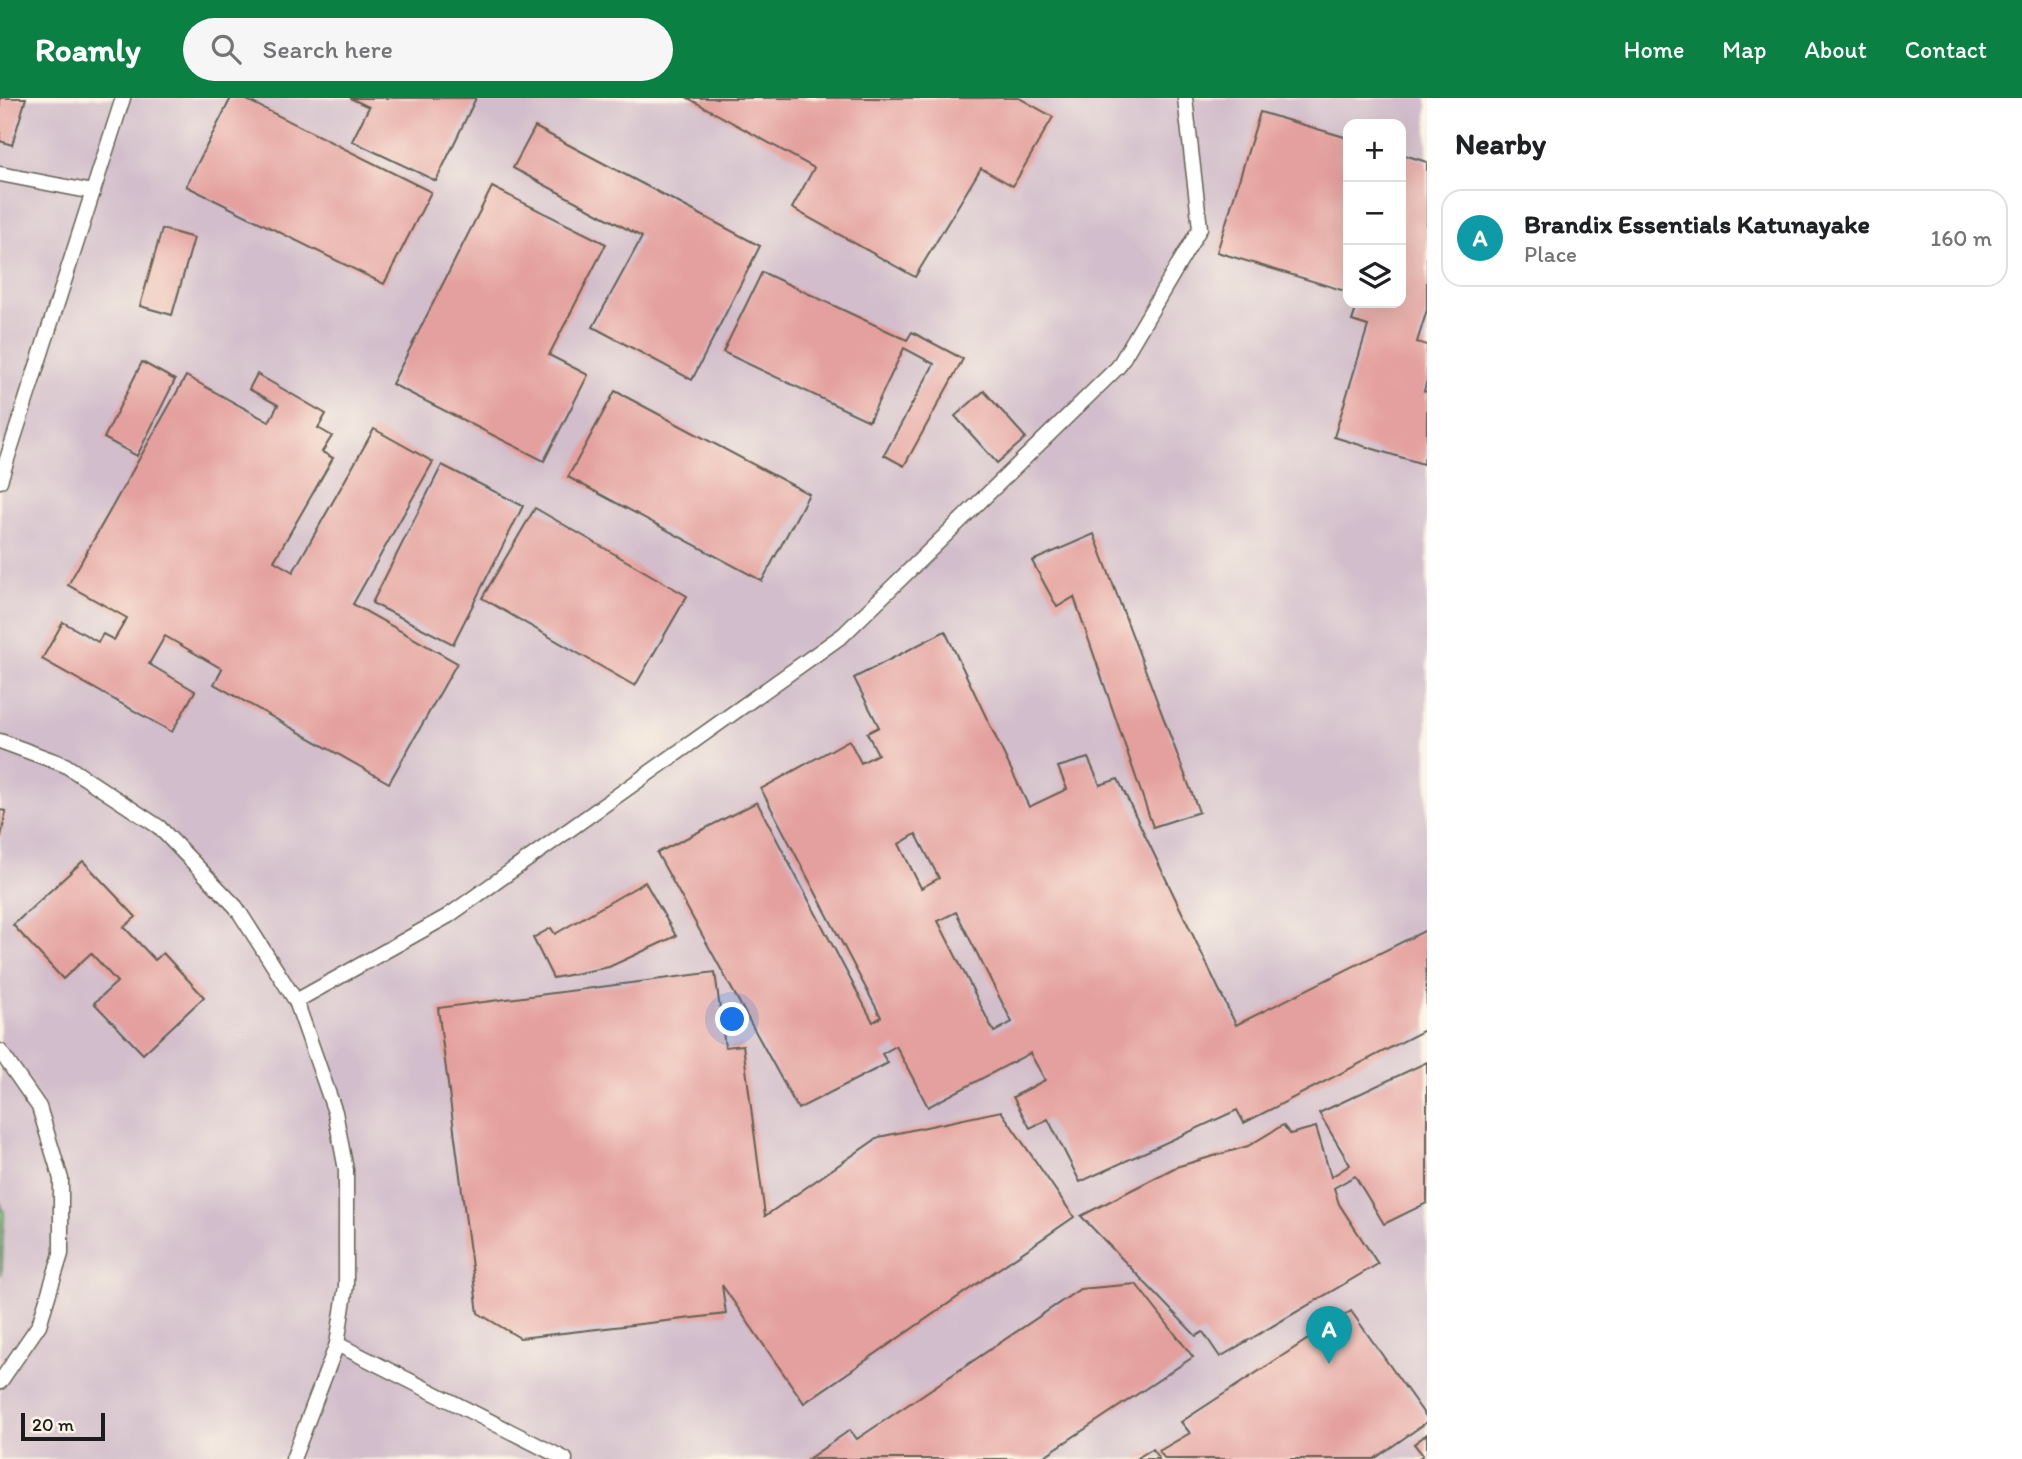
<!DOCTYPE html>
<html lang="en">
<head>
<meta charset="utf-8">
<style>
  :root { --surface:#fff; --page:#f6f6f6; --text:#202124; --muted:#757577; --line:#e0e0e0; --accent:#0b8043 }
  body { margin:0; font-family:Itim,sans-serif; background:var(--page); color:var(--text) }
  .controls { position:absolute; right:21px; top:21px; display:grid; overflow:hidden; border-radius:14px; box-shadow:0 7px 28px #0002 }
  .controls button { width:63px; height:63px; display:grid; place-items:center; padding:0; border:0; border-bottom:2px solid var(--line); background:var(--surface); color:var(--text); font:35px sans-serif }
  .scale { position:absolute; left:21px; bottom:18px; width:84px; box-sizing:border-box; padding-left:7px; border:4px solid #1c1c1c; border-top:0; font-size:19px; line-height:24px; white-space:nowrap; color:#1c1c1c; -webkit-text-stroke:5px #fcf5e5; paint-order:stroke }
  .you { position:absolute; left:733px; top:922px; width:24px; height:24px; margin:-18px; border:5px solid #fff; border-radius:50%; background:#1a73e8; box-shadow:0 0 0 10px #1a73e833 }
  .badge { display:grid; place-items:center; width:46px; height:46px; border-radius:50%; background:var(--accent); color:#fff; font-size:23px; font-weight:700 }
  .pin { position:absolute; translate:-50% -58px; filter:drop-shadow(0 2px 4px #0008) }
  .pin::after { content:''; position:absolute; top:37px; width:24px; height:21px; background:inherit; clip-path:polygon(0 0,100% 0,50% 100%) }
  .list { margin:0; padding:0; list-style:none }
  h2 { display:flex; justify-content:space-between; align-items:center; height:91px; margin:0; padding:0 28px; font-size:30px }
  h2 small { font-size:23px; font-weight:400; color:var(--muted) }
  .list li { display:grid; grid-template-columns:46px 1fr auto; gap:21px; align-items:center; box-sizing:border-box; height:98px; margin:0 14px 14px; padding:0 14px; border:2px solid var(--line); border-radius:21px }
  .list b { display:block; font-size:26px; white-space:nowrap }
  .list p { margin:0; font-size:23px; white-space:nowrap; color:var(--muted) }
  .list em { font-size:23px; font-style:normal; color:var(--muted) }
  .icon { flex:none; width:38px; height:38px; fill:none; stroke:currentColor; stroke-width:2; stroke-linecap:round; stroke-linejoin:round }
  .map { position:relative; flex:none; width:1427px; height:1361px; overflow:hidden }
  header { display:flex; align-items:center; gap:42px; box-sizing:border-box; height:98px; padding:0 35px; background:var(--accent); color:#fff }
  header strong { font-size:33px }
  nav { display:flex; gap:38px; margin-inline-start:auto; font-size:24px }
  .search { width:490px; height:63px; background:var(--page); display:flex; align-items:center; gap:18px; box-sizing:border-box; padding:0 24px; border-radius:38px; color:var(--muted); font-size:26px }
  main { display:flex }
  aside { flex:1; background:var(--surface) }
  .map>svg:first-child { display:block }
</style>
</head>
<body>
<header>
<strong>Roamly</strong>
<div class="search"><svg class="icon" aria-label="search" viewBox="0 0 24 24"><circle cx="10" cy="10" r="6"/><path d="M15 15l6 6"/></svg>Search here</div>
<nav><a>Home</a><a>Map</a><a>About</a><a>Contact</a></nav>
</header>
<main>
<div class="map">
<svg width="1427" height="1361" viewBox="0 0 1427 1361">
  <rect width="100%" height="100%" fill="#fcf5e5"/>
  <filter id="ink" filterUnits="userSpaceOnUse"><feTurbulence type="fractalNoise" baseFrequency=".0143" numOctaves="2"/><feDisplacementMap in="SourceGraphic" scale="14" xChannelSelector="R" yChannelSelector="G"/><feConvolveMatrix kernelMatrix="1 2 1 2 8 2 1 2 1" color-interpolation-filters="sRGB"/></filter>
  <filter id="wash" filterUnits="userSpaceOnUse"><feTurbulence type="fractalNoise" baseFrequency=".00686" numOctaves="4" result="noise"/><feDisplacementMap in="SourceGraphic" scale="28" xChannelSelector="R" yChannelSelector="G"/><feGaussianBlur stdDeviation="1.57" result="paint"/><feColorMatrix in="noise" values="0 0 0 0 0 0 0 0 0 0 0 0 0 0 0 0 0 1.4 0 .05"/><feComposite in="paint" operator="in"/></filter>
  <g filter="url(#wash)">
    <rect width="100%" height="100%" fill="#eae2c0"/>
    <path fill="#d1bdcb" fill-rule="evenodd" d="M0,0H1427V1361H0ZM1348,26H1401V205H1348Z"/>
    <path fill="#85c982" stroke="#50724f" stroke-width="2" d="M0,1103L4,1115L2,1171L0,1177Z"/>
    <g id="blocks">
      <g fill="#e4a09e" fill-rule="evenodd">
        <path d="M0,0H26L12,47L0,43Z"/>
        <path d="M231,0H243L431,94L384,186L186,88Z"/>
        <path d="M350,0H476L436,83L352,43L369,9Z"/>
        <path d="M688,0H1019L1053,19L1013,88L981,70L915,179L792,110L814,70Z"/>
        <path d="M1260,14L1348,40V194L1217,154Z"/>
        <path d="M535,29L760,148L692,282L593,229L642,139L513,70Z"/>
        <path d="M1401,56L1427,64V212L1417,244L1427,247V282L1424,293L1427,294V352L1423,366L1334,339L1368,228L1352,223L1358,205H1401Z"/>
        <path d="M492,89L606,146L549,257L588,277L544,363L392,286Z"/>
        <path d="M162,131L194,140L172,217L140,208Z"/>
        <path d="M762,174L907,242L912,234L963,261L904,368L884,357L934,266L904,250L869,323L723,254Z"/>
        <path d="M142,264L175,282L137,358L104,340Z"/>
        <path d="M257,276L326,316L318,330L332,338L322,354L333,360L274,463L293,474L374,331L433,364L353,506L457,565L389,685L214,586L222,571L165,538L149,566L195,593L172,634L42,561L63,524L98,544L103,536L114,542L127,520L68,487L186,278L269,324L278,307L249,291Z"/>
        <path d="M615,293L809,396L762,483L568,379Z"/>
        <path d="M984,293L1026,340L997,365L955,318Z"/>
        <path d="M442,367L523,408L453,546L372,505Z"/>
        <path d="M535,410L687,498L635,588L482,500Z"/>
        <path d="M1094,436L1199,714L1153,729L1074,499L1057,509L1032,463Z"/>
        <path d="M945,533L1029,709L1067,691L1058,669L1088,660L1100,687L1118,681L1236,927L1426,832L1427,931L1244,1025L1237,1012L1080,1084L1048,1021L1030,1030L1013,999L1045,982L1030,955L928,1009L896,948L882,956L888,965L798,1011L657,755L757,704L873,924L881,919L761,691L849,642L861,665L878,656L867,635L879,629L854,580ZM916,736L939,780L921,790L899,746ZM956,814L1012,924L994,934L938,823Z"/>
        <path d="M0,712L6,713L1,739H0Z"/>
        <path d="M83,763L136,819L124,829L155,862L163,855L204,899L143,956L94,905L117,884L91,855L63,881L13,827Z"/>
        <path d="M645,784L676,838L609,869L553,880L533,840L551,830L555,836Z"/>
        <path d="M715,874L725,949L743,947L765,1118L879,1039L1001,1013L1074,1119L804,1305L722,1187L726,1216L520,1240L478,1215L438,910Z"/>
        <path d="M1427,964V1105L1384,1126L1355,1078L1334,1090L1339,1106L1378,1166L1220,1259L1203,1234L1196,1238L1081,1118L1176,1069L1248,1048L1283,1027L1290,1036L1316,1029L1331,1079L1350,1067L1319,1015Z"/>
        <path d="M1136,1186L1193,1259L1040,1361H808L850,1332L857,1341L1080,1191Z"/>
        <path d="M1351,1213L1427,1320V1324L1374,1361H1165L1159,1353L1190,1335L1181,1324Z"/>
        <path d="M1427,1336V1361H1418L1423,1357L1414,1346Z"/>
        <path d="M1152,1351L1159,1361H1136Z"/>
      </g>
    </g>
  </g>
  <g filter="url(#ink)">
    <use href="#blocks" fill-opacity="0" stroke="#646155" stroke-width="2"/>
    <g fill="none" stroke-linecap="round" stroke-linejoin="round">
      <defs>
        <g id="lane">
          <path d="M0,76L93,94"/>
          <path d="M0,383L123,0"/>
          <path d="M0,643L65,667L159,729L236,809L296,903L335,1014L346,1072V1188L337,1246L293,1361"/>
          <path d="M296,903L448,818L843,537L1118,269L1200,130L1185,0"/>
          <path d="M0,953L39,1009L61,1081V1156L39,1227L0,1284"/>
          <path d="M337,1246L565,1361"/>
        </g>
      </defs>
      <use href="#lane" stroke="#646155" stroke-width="17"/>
      <use href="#lane" stroke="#fff" stroke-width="14"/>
    </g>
  </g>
</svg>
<div class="controls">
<button>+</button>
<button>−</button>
<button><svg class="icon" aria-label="layers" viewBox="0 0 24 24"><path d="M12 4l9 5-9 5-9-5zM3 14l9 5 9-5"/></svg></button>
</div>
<div class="scale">20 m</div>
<div class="you"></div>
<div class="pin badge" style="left:1329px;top:1266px;background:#0f9aa8">A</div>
</div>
<aside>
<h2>Nearby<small></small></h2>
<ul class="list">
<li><span class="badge" style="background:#0f9aa8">A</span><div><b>Brandix Essentials Katunayake</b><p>Place</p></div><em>160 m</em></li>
</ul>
</aside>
</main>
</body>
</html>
